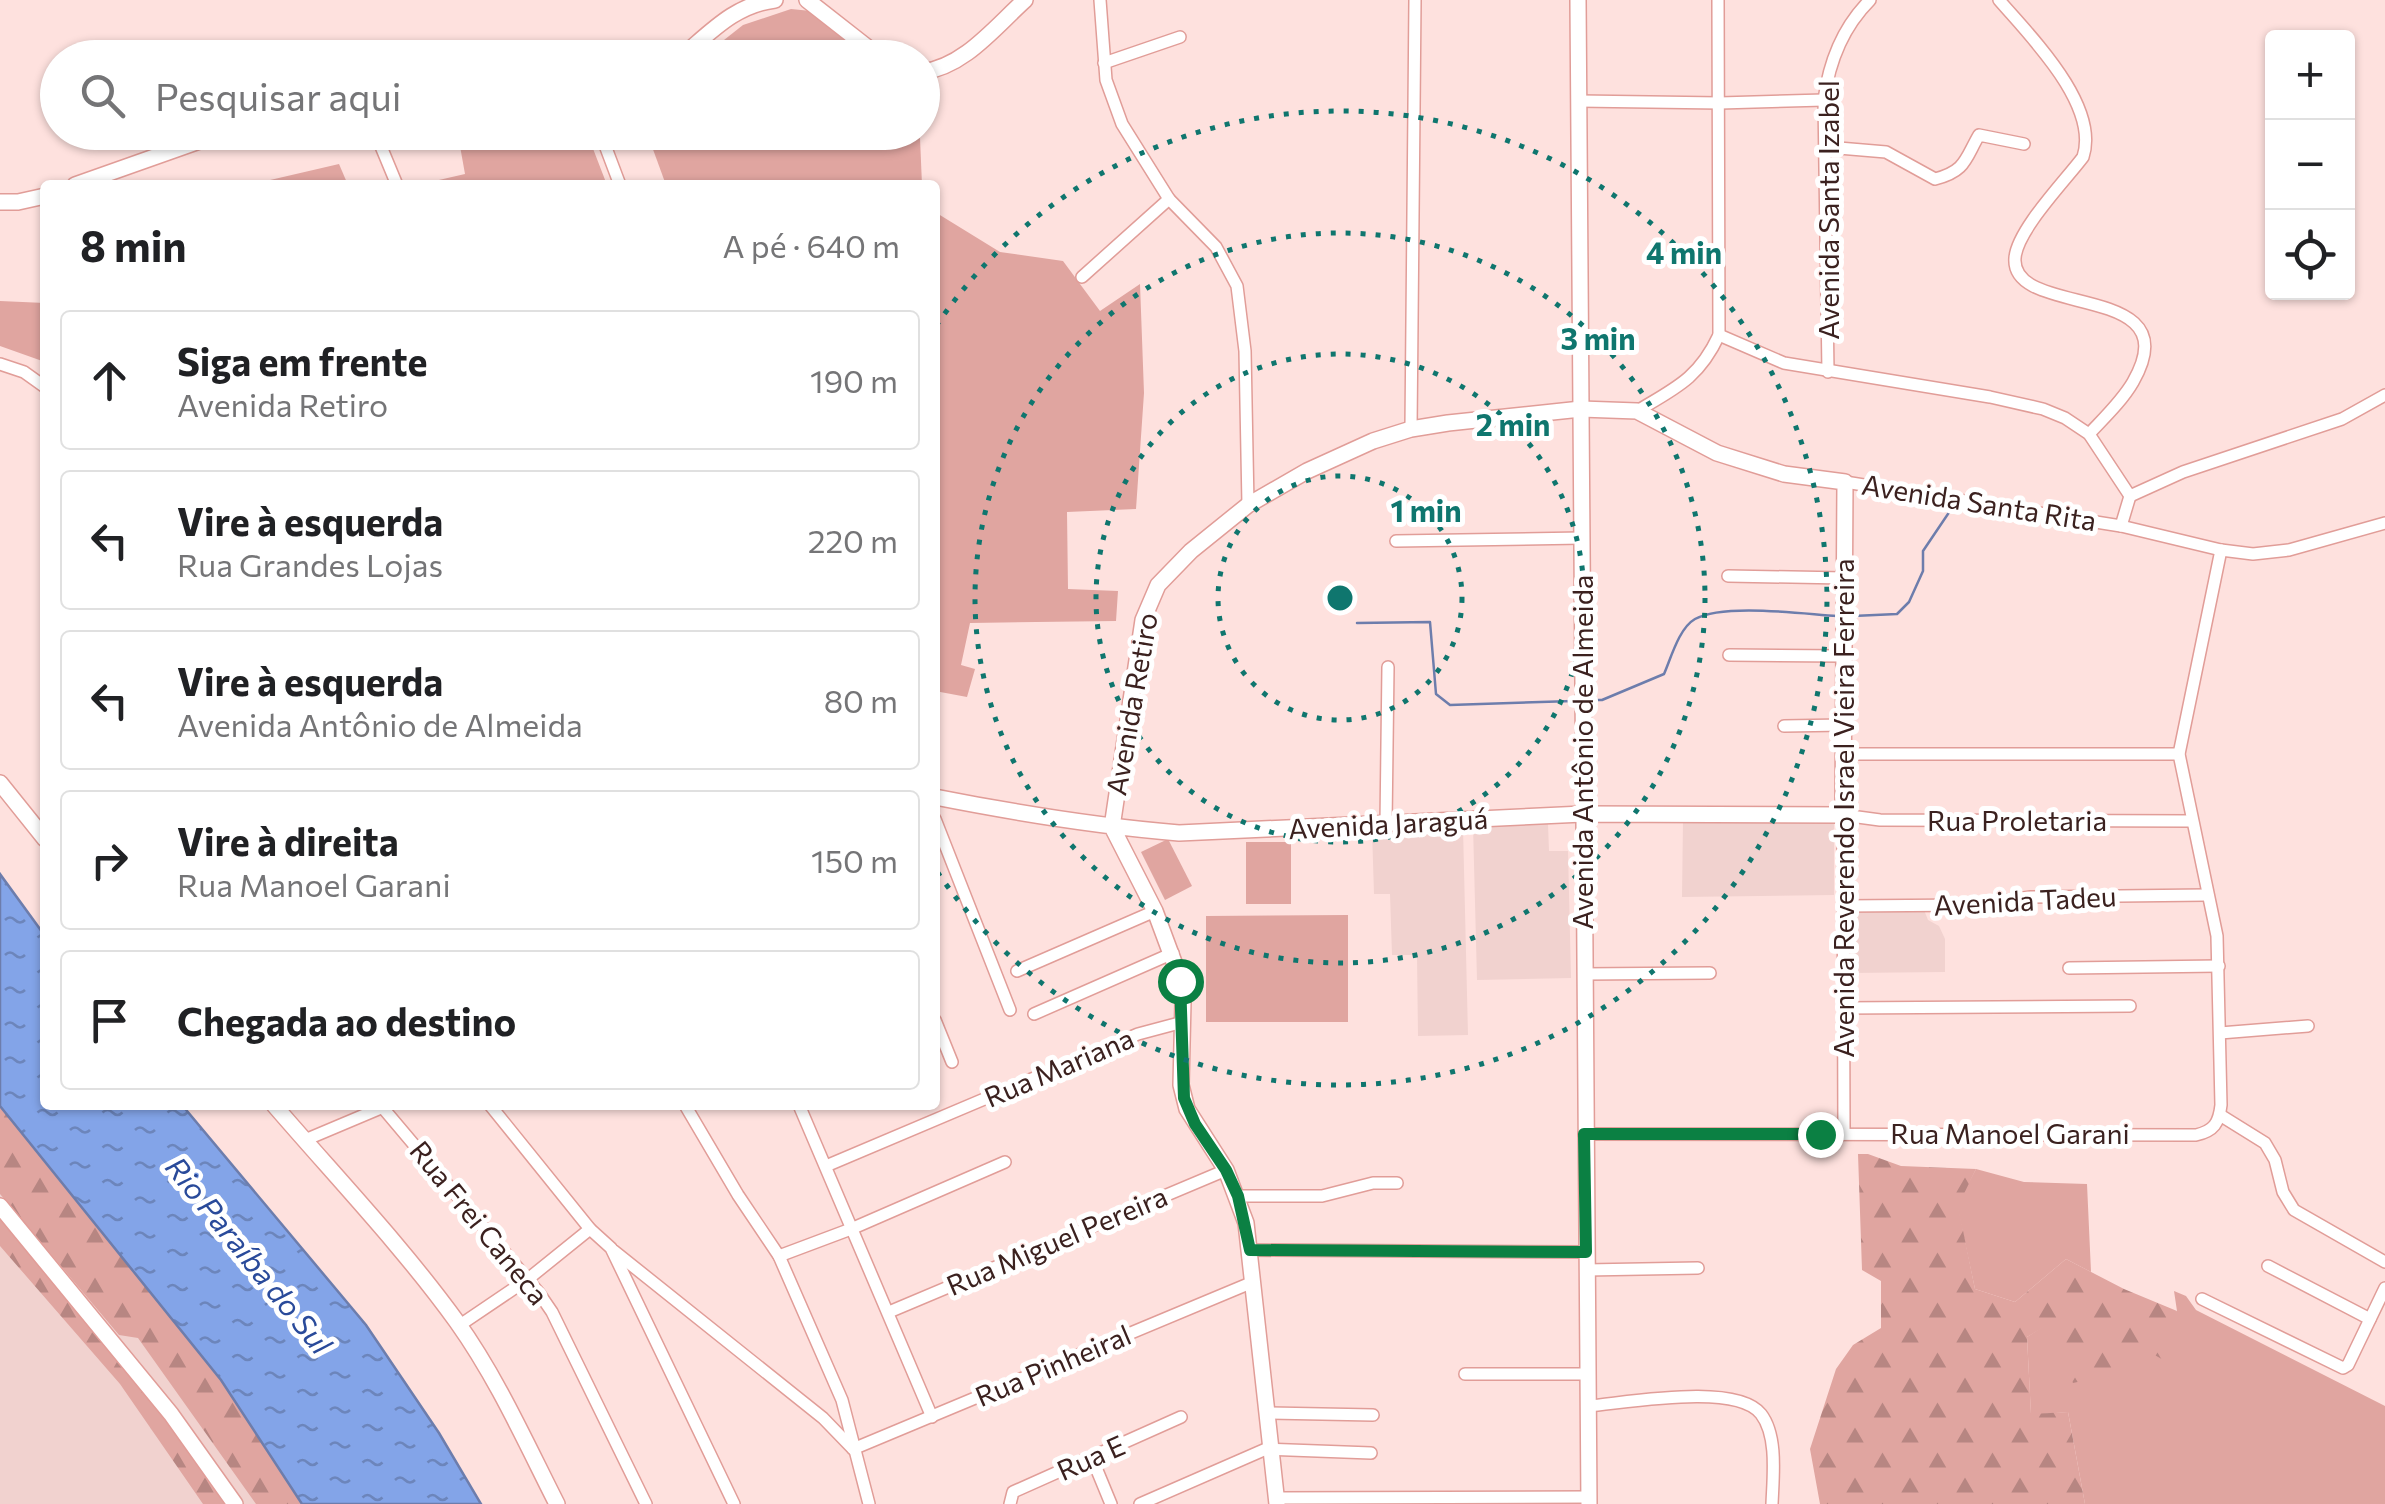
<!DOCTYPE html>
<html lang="pt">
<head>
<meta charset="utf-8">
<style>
  :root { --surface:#fff; --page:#f6f6f6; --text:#202124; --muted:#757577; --line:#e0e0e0 }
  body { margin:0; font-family:Commissioner,sans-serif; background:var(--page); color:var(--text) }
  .controls { position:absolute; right:30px; top:30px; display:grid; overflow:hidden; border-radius:10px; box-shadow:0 2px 8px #0004 }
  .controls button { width:90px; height:90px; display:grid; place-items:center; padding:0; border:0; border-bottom:2px solid var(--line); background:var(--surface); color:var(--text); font:50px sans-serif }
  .stop { position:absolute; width:30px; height:30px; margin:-22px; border:8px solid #0b8043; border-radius:50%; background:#fff }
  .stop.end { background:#0b8043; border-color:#fff; box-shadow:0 2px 10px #0008 }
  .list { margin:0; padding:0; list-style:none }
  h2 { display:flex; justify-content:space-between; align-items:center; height:130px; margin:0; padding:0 40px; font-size:42px }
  h2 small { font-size:32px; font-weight:400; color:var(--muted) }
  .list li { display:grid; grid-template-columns:65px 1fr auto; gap:30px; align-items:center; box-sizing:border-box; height:140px; margin:0 20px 20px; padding:0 20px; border:2px solid var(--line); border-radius:10px }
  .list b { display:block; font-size:38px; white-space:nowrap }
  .list p { margin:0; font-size:32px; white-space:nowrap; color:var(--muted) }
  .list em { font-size:32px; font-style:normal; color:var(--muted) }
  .icon { flex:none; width:55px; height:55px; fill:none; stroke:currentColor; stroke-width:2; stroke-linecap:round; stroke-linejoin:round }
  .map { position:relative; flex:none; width:2385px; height:1504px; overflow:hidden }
  .search { position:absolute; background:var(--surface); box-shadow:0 2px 8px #0004; left:40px; top:40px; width:900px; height:110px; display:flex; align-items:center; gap:25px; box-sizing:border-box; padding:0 35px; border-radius:55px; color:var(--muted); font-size:38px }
  .panel { position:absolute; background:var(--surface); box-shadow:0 2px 8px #0004; left:40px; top:180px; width:900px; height:930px; border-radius:10px }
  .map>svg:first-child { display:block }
</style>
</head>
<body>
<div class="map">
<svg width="2385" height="1504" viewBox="0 0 2385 1504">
  <defs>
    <pattern id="forest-firs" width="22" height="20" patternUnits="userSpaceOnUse" patternTransform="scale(2.5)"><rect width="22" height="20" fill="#e0a5a0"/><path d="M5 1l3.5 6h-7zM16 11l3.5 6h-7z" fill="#b78682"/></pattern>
    <pattern id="water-ripples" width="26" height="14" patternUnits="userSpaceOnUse" patternTransform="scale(2.5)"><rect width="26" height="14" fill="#83a4e8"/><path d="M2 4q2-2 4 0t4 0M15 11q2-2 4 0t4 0" fill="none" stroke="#6c85bb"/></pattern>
  </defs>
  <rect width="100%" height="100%" fill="#fee1de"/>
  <g fill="#f1d2cf">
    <path d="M1683,821H1834V895L1682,897Z"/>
    <path d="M1548,824L1549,851H1568L1571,978L1477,980L1473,825Z"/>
    <path d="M1463,828L1468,1035L1418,1036L1417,955H1392L1390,894H1374L1372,830Z"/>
    <path d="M1848,909L1924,910L1928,920L1939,926L1945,939V972L1850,973Z"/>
    <path d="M0,1106L221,1380L302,1504H0Z"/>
  </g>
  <g fill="#e0a5a0">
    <path d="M791,9L811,11L866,57H735L724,40L743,25Z"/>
    <path d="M528,133H587L607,185H417L465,174L458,135Z"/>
    <path d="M647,133H909L920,138L922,185H666Z"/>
    <path d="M339,164L348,185H249Z"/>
    <path d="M935,212L1000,252L1063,261L1100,311L1140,284L1144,393L1136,509L1067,512L1068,589L1118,591L1116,621L970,623L961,665L975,669L967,697L935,691Z"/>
    <path d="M0,301L45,303V362L0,346Z"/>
    <path d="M1168,839L1192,886L1165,900L1141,852Z"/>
    <rect x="1246" y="842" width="45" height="62"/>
    <path d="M1348,915V1022H1206V916Z"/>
    <path d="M1976,1169L2024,1182L2087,1184L2091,1272L2066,1259L2015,1302L1975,1289L1957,1205Z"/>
    <path d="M2174,1291L2186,1296L2196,1310L2385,1406V1504H2085L2068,1412L2031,1415L2027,1337L2044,1326L2144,1349L2177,1311Z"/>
  </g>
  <g fill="url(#forest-firs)">
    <path d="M0,1106L221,1380L302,1504H256L138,1338L119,1335L0,1194Z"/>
    <path d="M1858,1154H1868L1901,1166L1976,1169L1958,1206L1975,1289L2015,1302L2066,1259L2124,1289L2177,1311L2167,1362L2144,1349L2131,1370L2073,1383L2044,1327L2027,1337L2031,1414L2068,1412L2085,1504H1820L1810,1449L1836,1369L1853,1345L1881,1328V1281L1862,1270Z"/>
    <path d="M0,1219L170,1421L226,1504H203L120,1384L0,1246Z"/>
  </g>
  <path fill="url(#water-ripples)" stroke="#6d7dac" stroke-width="2.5" d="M0,874L45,936V1105H182L366,1325L439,1433L481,1504H302L221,1380L0,1106Z"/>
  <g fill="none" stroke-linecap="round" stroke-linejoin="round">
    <g stroke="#6d7dac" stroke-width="2.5">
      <path d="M1853,616L1897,614L1909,602L1923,571V551L1954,505"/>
      <path d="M1357,623L1430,622L1436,694L1450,705L1573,701"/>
      <path d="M1591,700H1602L1664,674C1671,658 1679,628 1695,619C1724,603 1803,614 1837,616"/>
    </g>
    <defs>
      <g id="street">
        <path d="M1100,0L1106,80L1122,124L1169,199L1216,247L1237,286L1245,351L1248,505"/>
        <path d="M1999,0C2030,36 2100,105 2083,157C2065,181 2017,230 2015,258C2010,320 2192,279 2133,382C2122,401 2104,418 2089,434"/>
        <path d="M1104,63L1180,37"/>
        <path d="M1579,101L1720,103L1824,100"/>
        <path d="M375,132L397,185"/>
        <path d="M600,132L620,185"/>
        <path d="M1827,147L1886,152L1935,179C1966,171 1965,159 1979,135L2024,144"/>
        <path d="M1082,277L1169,199"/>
        <path d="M1719,335L1784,363L1990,397L2043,409L2065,418L2089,434L2130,496L2121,526"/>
        <path d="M0,364L24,372L45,387"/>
        <path d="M1828,372L1824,100C1829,62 1842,28 1870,0"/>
        <path d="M1637,411C1676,388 1699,378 1719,335L1718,0"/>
        <path d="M1411,429L1415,0"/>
        <path d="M1845,482L2121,526L2221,550L2253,554L2289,550L2385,523"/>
        <path d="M2130,496L2183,472L2342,419L2385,395"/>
        <path d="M1396,541L1582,538"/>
        <path d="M1728,576L1844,578"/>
        <path d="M1729,655L1843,656"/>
        <path d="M1784,726L1843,725"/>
        <path d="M1843,754H2179"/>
        <path d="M935,819L1010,1010"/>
        <path d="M1386,824L1388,667"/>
        <path d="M1844,906L1974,905L2031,897L2206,895"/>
        <path d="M2069,968L2219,966"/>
        <path d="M1017,971L1155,911"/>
        <path d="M1584,974L1710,973"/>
        <path d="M1843,1008L2130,1006"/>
        <path d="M1034,1014L1173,953"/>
        <path d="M935,1020L952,1062"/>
        <path d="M2220,1033L2308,1026"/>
        <path d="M490,1105L590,1229L611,1248L734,1504"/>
        <path d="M685,1105L738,1195L779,1256L842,1400L869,1504"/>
        <path d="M799,1105L932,1417"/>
        <path d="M383,1108L539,1293L552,1312L646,1504"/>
        <path d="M2220,1115L2265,1143L2275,1160L2283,1192L2294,1210L2385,1262"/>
        <path d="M1584,1134L2196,1135C2214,1131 2219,1123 2221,1105L2217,936L2179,754L2221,550"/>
        <path d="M1844,1134L1843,815L1880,820L2192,821"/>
        <path d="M305,1140L388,1105"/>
        <path d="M826,1166L1138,1034L1183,1022"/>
        <path d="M1238,1196H1322L1373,1183H1397"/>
        <path d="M1250,1250L1586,1252"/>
        <path d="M614,1251L823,1418L853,1449"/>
        <path d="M779,1256L851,1229L1005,1162"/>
        <path d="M2268,1266L2370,1319"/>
        <path d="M1586,1270L1698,1268"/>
        <path d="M2202,1299L2343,1368L2348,1365L2385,1288"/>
        <path d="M889,1312L1226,1170"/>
        <path d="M460,1325L528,1279L590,1229"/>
        <path d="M1465,1374H1588"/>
        <path d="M1588,1406C1626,1403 1736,1382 1761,1414C1778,1436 1773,1477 1772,1504"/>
        <path d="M1269,1413L1373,1415"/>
        <path d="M853,1449L1253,1282"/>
        <path d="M1092,1458L1111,1504"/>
        <path d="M1278,1498L1589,1497"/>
        <path d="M1010,1504L1013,1492L1181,1417"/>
        <path d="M1140,1504L1266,1449L1371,1453"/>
      </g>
      <g id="secondary">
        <path d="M807,0L881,58"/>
        <path d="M1578,0L1589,1504"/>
        <path d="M459,58L475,55L512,58"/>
        <path d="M680,58C710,33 734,5 775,0"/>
        <path d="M922,72C964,67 995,27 1025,0"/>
        <path d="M75,185L225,132"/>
        <path d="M0,202H18L45,196"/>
        <path d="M0,783L45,839"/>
        <path d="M935,797C1016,813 1096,826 1179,833L1583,814L1843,815L1845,482L1784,474L1717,453L1637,411L1581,409L1448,423L1411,429L1373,441L1307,471L1248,505L1191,551L1158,585L1143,620L1112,827L1155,911L1181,981L1183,1002L1181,1085L1187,1109L1226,1170L1246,1223L1277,1504"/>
        <path d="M274,1105C336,1177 402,1246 457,1322C497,1378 526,1443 557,1504"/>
        <path d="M0,1206L171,1414L235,1504"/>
      </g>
    </defs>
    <use href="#street" stroke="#e19d98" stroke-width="14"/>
    <use href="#secondary" stroke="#e19d98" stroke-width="18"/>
    <use href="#street" stroke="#fff" stroke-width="11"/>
    <use href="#secondary" stroke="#fff" stroke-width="15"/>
  </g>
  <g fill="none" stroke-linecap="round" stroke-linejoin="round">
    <path stroke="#0b8043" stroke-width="12" d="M1180,981L1184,1098L1195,1124L1226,1170L1238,1196L1250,1250L1586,1252L1584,1134H1820"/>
  </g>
  <g fill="none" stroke="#0f766e" stroke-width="5" stroke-dasharray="5 10">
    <circle cx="1340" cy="598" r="122"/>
    <circle cx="1340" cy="598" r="244"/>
    <circle cx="1340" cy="598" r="365"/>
    <path d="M936 326A487 487 0 1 1 936 870"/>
  </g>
  <g text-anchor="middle" stroke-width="10" stroke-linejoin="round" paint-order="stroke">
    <g font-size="28" fill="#3b211f" stroke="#fff">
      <text transform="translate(1829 210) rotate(-90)" y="10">Avenida Santa Izabel</text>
      <text transform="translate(1979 503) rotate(9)" y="10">Avenida Santa Rita</text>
      <text transform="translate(1132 704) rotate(-80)" y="10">Avenida Retiro</text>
      <text transform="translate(1583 752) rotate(-90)" y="10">Avenida Antônio de Almeida</text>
      <text transform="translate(1844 808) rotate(-90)" y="10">Avenida Reverendo Israel Vieira Ferreira</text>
      <text x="2017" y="831">Rua Proletaria</text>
      <text transform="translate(1388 824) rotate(-3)" y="10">Avenida Jaraguá</text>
      <text transform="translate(2025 901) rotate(-3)" y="10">Avenida Tadeu</text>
      <text transform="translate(1059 1068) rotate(-23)" y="10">Rua Mariana</text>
      <text x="2010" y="1144">Rua Manoel Garani</text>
      <text transform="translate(479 1223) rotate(51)" y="10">Rua Frei Caneca</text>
      <text transform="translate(1057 1241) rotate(-23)" y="10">Rua Miguel Pereira</text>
      <text transform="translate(1053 1366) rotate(-23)" y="10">Rua Pinheiral</text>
      <text transform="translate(1091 1458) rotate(-24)" y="10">Rua E</text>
    </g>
    <g font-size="30" font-style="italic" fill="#294a9a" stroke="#fff">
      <text transform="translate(248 1256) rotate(51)" y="10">Rio Paraíba do Sul</text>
    </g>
  </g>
  <circle cx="1340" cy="598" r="15" fill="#0f766e" stroke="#fff" stroke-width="5"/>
  <g font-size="30" text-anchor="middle" font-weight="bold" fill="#0f766e" stroke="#fff" stroke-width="10" stroke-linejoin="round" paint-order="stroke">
    <text x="1684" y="264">4 min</text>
    <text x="1598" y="350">3 min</text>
    <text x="1513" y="436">2 min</text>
    <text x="1426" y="522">1 min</text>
  </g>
</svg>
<div class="controls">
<button>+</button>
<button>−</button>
<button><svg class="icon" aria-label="locate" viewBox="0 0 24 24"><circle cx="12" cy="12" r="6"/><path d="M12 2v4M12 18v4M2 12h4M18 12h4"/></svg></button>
</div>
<div class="stop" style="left:1180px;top:981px"></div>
<div class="stop end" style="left:1820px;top:1134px"></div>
<div class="search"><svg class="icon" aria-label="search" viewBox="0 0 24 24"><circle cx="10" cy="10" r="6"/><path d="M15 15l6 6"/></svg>Pesquisar aqui</div>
<section class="panel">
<h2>8 min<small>A pé · 640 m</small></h2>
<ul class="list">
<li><svg class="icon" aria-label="ahead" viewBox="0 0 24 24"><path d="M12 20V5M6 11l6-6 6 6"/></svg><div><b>Siga em frente</b><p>Avenida Retiro</p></div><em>190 m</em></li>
<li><svg class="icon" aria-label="left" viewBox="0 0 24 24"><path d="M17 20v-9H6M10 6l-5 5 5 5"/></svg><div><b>Vire à esquerda</b><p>Rua Grandes Lojas</p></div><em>220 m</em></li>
<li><svg class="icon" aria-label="left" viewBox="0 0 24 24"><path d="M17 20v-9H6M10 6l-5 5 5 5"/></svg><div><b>Vire à esquerda</b><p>Avenida Antônio de Almeida</p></div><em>80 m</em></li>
<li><svg class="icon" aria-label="right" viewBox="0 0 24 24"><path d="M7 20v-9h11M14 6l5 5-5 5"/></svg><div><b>Vire à direita</b><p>Rua Manoel Garani</p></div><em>150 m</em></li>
<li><svg class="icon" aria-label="arrive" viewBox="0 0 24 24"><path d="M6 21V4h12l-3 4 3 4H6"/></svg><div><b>Chegada ao destino</b></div></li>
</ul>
</section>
</div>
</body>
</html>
